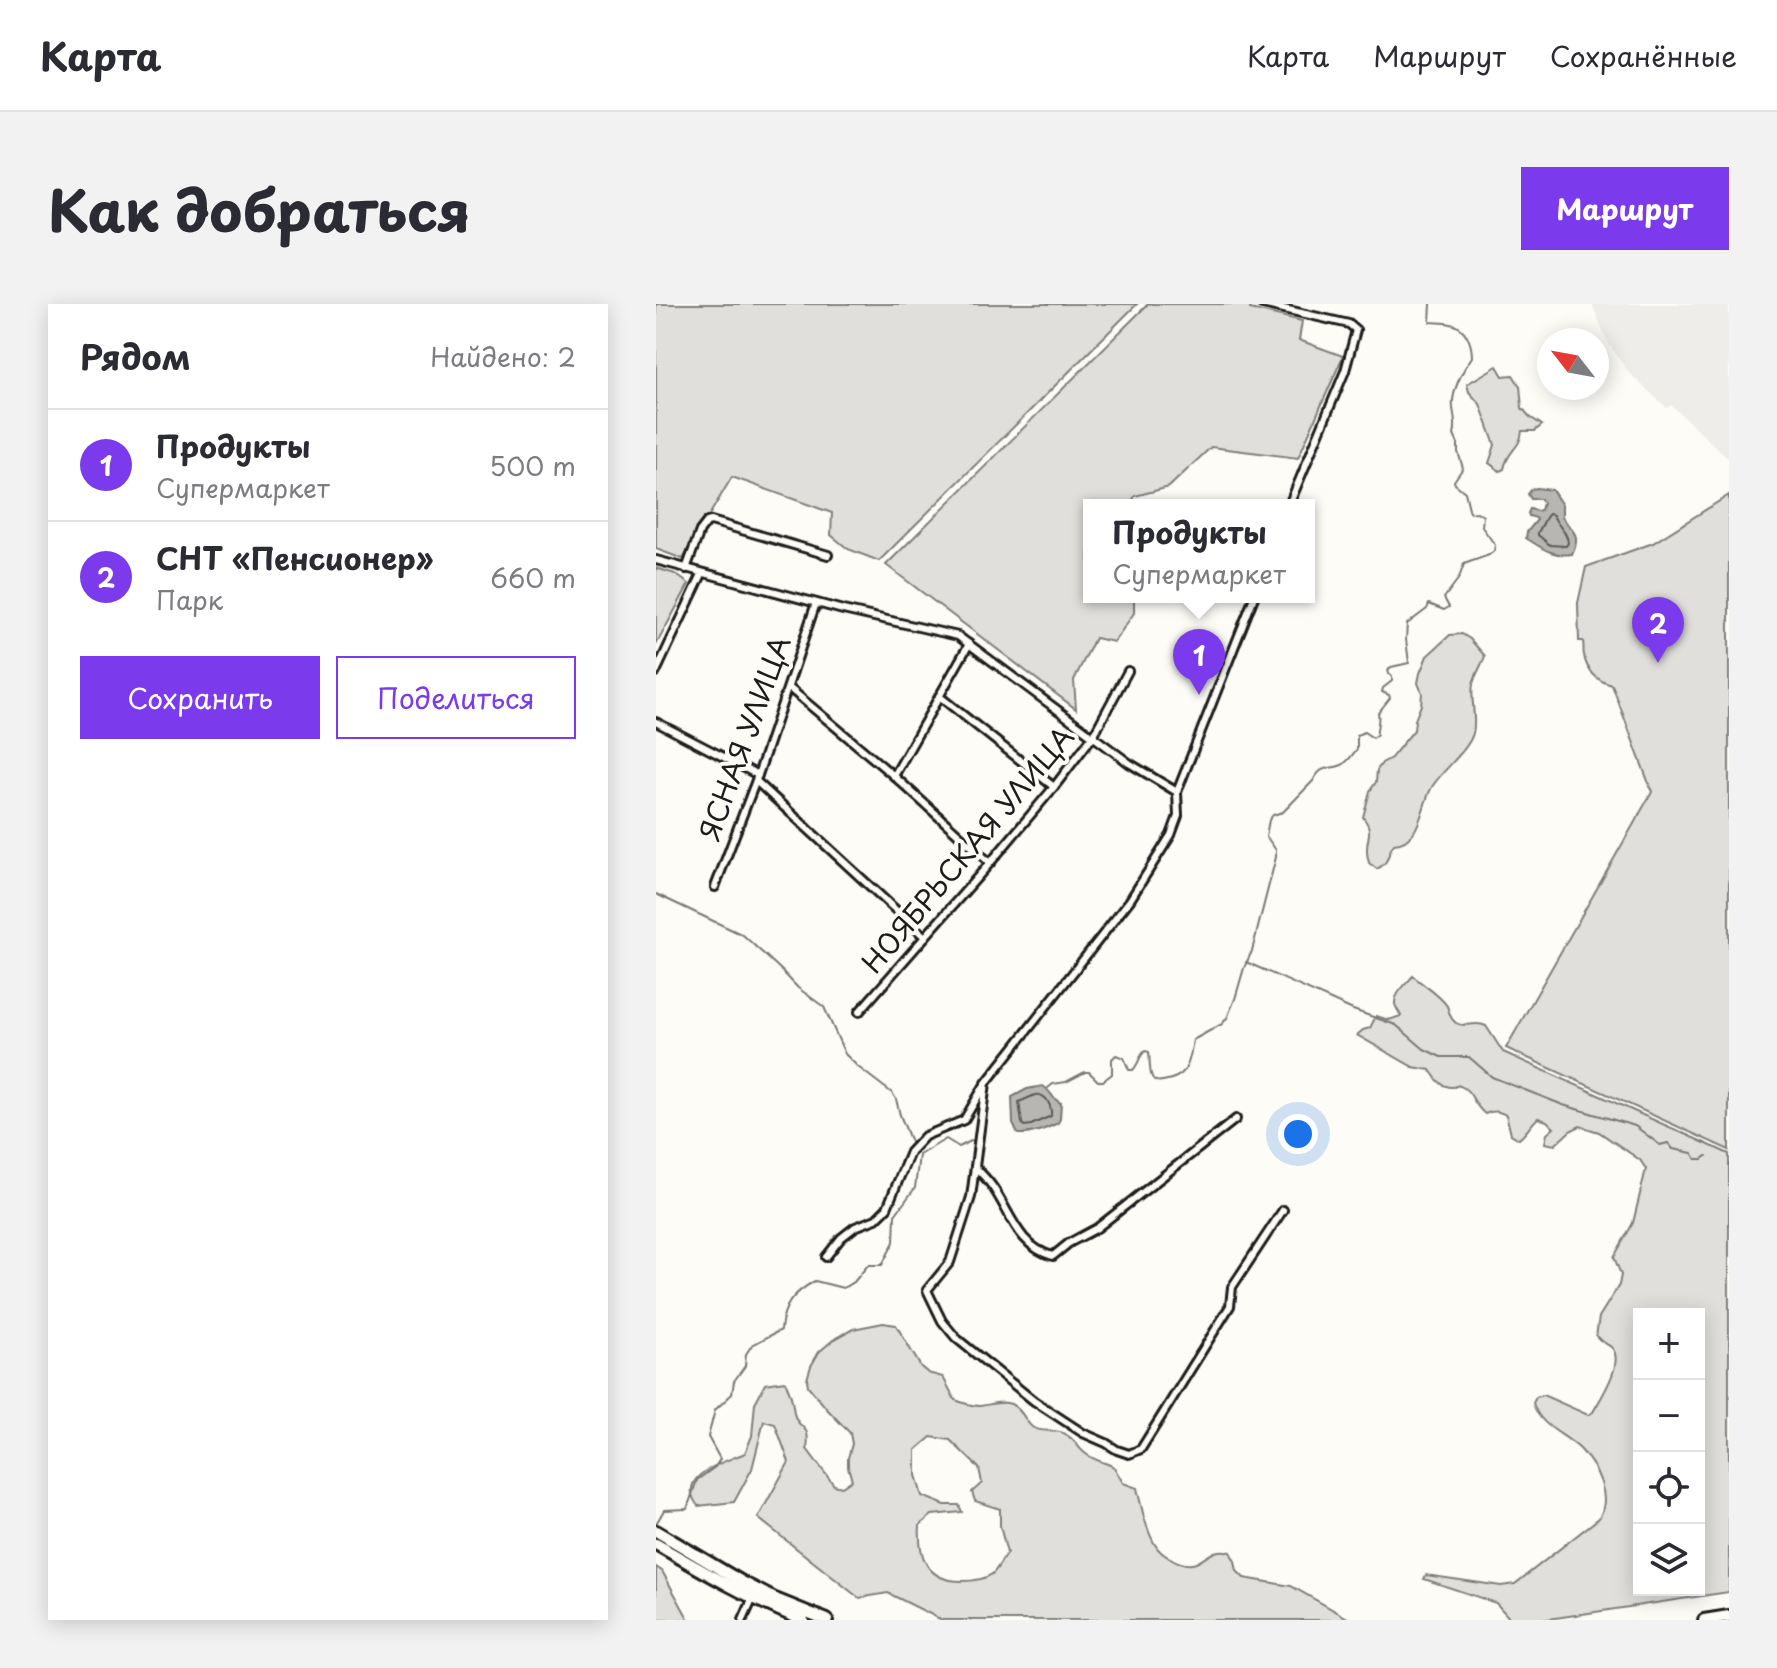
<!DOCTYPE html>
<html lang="ru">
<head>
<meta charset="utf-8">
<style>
  :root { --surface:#fff; --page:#f2f2f3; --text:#2b2b33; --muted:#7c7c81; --line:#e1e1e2; --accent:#7c3aed }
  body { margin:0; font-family:"Playpen Sans",sans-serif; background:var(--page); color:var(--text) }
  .controls { position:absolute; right:24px; bottom:24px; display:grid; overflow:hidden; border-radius:0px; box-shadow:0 4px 20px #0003 }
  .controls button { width:72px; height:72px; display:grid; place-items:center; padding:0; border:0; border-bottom:2px solid var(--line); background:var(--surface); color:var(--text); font:40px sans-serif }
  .compass { position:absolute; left:881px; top:24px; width:72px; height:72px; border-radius:50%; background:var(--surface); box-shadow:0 4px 20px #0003; rotate:301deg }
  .you { position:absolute; left:642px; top:830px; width:28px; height:28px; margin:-20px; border:6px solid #fff; border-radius:50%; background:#1a73e8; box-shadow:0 0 0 12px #1a73e833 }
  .badge { display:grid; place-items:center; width:52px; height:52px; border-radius:50%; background:var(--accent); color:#fff; font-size:26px; font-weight:700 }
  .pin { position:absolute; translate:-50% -66px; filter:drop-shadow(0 2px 4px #0008) }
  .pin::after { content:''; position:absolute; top:42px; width:28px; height:24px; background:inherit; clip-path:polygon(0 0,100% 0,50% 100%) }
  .popup { position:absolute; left:427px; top:195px; width:232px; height:104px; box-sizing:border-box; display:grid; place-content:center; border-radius:0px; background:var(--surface); filter:drop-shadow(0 2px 6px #0005); font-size:26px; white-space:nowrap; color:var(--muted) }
  .popup b { font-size:30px; color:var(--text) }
  .popup::after { content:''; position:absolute; left:50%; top:100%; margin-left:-16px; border:16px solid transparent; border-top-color:var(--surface) }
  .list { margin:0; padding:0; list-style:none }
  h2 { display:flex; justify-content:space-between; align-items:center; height:104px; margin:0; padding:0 32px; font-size:34px }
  h2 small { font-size:26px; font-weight:400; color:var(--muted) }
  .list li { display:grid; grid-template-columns:52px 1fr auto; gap:24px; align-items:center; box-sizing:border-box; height:112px; padding:0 32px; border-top:2px solid var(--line) }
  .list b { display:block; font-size:30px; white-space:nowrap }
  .list p { margin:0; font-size:26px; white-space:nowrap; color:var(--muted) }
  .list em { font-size:26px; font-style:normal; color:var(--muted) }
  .actions { display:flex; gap:16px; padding:24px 32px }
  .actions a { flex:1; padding:18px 0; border:2px solid var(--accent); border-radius:0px; text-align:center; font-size:28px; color:var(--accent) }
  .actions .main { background:var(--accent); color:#fff }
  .icon { flex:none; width:44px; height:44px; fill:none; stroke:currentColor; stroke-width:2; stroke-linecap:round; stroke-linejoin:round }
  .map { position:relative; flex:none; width:1073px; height:1316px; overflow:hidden; border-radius:0px }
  header { display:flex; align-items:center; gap:48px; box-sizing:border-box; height:112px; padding:0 40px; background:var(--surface); border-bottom:2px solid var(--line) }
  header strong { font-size:38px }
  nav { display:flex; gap:44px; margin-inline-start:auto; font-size:28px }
  .intro { display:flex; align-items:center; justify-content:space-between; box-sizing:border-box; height:192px; padding:0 48px }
  h1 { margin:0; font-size:56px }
  .button { padding:20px 36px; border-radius:0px; background:var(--accent); color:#fff; font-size:28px; font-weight:700 }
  main { display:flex; gap:48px; padding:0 48px }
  aside { flex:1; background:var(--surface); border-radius:0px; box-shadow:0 4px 20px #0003 }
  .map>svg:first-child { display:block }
</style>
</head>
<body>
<header>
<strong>Карта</strong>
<nav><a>Карта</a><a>Маршрут</a><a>Сохранённые</a></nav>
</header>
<div class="intro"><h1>Как добраться</h1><a class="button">Маршрут</a></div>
<main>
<aside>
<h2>Рядом<small>Найдено: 2</small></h2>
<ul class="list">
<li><span class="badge">1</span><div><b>Продукты</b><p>Супермаркет</p></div><em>500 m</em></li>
<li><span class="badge">2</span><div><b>СНТ «Пенсионер»</b><p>Парк</p></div><em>660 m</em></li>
</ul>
<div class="actions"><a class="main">Сохранить</a><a>Поделиться</a></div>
</aside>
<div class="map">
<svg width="1073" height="1316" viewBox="0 0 1073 1316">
  <rect width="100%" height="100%" fill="#fdfcf7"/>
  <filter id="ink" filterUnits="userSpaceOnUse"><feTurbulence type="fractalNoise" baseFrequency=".0125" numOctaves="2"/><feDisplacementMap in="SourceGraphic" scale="16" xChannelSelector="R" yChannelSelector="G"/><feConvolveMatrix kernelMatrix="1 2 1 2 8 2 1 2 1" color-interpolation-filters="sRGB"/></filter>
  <g filter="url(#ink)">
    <path fill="#eeede9" d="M936,0H1073V155L1015,101L1011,104L973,69L951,37Z"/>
    <g fill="#e0dfdb" stroke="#7e7e7c" stroke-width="2" fill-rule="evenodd">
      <path d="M0,0H481L223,257L192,245L175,231L176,209L76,173L27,255L0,245Z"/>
      <path d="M492,0H595L594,5L646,17L643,36L687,52L642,154L555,143L513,183L479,192L474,201H433V293H478V309L458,338L439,334L418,376L420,405L230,261Z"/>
      <path d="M841,62L847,72L857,71L864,82L866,104L874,113L886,121L879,127H866C864,146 852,145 848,165L844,167L833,159L839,141L824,100L813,88L811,80Z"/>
      <path d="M1073,191V846L850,744L996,488L956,381C942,378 930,366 928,351C927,347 928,342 927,337H923L922,299L930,263L997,239Z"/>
      <path d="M0,264L19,270L33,280L0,341Z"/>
      <path d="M806,330L814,335L829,352C826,361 819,371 817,380C814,396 821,413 817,429C813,446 786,466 776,483C765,501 765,539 738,540C730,550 735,558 721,565L713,559C712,555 711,550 711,546C711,530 718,528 707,513L714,487L720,478L721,466L726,459L735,454L758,426L759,416L765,401L766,389L762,379L764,369L771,352L794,331Z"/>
      <path d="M757,672C767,681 784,691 791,702C794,709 793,714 800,719C810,725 818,716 830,722L847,748L1073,850V1288L886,1316H855L840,1299L768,1275L770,1271L845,1282L859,1280L943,1214C956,1192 941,1164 925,1146C909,1129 884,1124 877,1099L880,1093L887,1091L932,1111L937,1108C945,1094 970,1056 955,1043C950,1039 945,1038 940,1032L943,1013L963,981L965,971L958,953L977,919L990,865L984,856L943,828L924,822L914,827L899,841L889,839L891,830L898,824L891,817L882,814C874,821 871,829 863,835L855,830L850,811C842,807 837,806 829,810C817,801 817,789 808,784C797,778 805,784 794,783C784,782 779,773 774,766L757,763L701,731L707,726L714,724L720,712L733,716L745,712C743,708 740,704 739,700C738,690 751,679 757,672ZM983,1010H1043V1286H983Z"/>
      <path d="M227,1019L240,1021L265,1063L272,1069L287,1073L299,1096C307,1099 316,1102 324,1102C334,1101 345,1096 355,1100C367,1106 369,1117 376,1123C384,1129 398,1125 407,1129C419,1134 421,1144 430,1150C439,1157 449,1158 458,1163L467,1179L481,1184C485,1201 492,1237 505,1248C508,1251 512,1253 516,1255C523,1259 532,1262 540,1259C553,1253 558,1243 574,1248L579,1257L581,1267L588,1274L635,1282L695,1316H286L232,1289L203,1294L102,1214L133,1158L119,1120L108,1117L96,1165L78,1198L42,1202C18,1172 68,1158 89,1149L96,1132L99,1099L109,1080L129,1077C135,1090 136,1095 138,1109C142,1128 155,1117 151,1145L178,1181L186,1183L196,1176L192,1163V1154L196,1140L194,1129L171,1105L152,1082L151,1075L155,1062L163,1048L177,1036L197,1025ZM275,1133L294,1136L323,1164L326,1179L316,1188L319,1197L344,1205V1222L351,1249C346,1255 342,1265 336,1270C328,1276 316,1277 306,1277C270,1277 262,1252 264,1221L276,1211L306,1208L303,1201H289L266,1192L260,1171V1146Z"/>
      <path d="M0,1263L6,1267L33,1316H0Z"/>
    </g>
    <g fill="#b7b6b2" stroke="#797876" stroke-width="2">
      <path d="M881,184L896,186L906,201V213C916,228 926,229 916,250C896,253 886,244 870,234L871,228L881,216L880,214L873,212L872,209L874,205L881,207L885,206L887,199L885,195H875L872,190L876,185Z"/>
      <path d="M387,782C395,787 396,795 405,799L404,815L402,819C390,825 376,831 362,830L357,820L356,793L371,785Z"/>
    </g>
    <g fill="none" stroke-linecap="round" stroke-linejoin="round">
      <g stroke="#5a5a58" stroke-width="2">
        <path d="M893,210L897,211C901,222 912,228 912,239L910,242L894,241L882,231V228C886,223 889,213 893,210Z"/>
        <path d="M379,791C390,789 396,802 395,812L375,821L368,822L366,819L363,798Z"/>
      </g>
      <g stroke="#797876" stroke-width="2">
        <path d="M0,590L87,631L124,665L142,684L168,703L189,750L202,763L236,789L240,795L244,811L255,838"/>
        <path d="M590,658L697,706L740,721L768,745L785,753H813L836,773L907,801L979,822L1004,841L1012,839L1017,845L1036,849L1040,855H1047L1051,852"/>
        <path d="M392,784L397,780L410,778L429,768H433L442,777H447L456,770V755L460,751L468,754L473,766H477C483,760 483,752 489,747L493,748C494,755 493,767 496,773C498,778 502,778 507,777C534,773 533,757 537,736L566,720L571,714L579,695L588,664L596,647L620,553V546L610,532L613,516L617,511L627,508L657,477C667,459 672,467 686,461C692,458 697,450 701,445V431L708,428L717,434L721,431C720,423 724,417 722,409L734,394L733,391L726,388L727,384L736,377V373L733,370L732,366L735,363L753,359L750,335L751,320L771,305L773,300L788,306L793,303L788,294L803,274L808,260L833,251L838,247L839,241L826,223L827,212L821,208L814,209L809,188L799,180L798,177L807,164L802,148V140L798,131C801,120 798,114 797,104C795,88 807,65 816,53C816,39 810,23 795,20C788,18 781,19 774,18L775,0"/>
        <path d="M0,1220L8,1206L31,1205L41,1176L59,1163L64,1155L52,1133L59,1106L76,1090L78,1077L89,1062L90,1050L96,1041L125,1026C127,1001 137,989 159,977L187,984L198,978L212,961H226L238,938L239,911L259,884L263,851L290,835L303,843L317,836"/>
      </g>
      <defs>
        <g id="minor">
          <path d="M606,0L693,20L700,26L689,67L633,201"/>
          <path d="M0,256L187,306L302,332L473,459L521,488"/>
          <path d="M30,265L44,227L51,218L55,217L172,251"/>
          <path d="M598,293L521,488L522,512L515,531L474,596L330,779L315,893L294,958L271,986L286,1017L300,1034L378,1097L427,1129L450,1139L461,1146L473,1150L485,1145L574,1002L576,983L627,906"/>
          <path d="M0,368L46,270"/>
          <path d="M132,383L238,472L334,559"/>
          <path d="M283,392L398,483"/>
          <path d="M0,418L102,471"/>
          <path d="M238,472L313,340"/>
          <path d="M100,477L269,633"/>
          <path d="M59,583L102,471L160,299"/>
          <path d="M203,708L334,559L398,483L437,432L472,367"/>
          <path d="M319,863C325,869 331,875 336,882C355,909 362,943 397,952L413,939L441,924L580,815"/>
          <path d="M170,953L185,934L199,923L220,915L231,904L254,848L269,832L308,816L328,782"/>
          <path d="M87,1316L97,1294"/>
        </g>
        <g id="primary">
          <path d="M0,1227L86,1278L119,1295L171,1316"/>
          <path d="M0,1240C48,1268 96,1296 147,1316"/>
          <path d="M1048,1316L1073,1312"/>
        </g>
      </defs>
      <use href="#minor" stroke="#1c1c1c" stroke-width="12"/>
      <use href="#primary" stroke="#1c1c1c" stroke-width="16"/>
      <use href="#minor" stroke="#fdfcf7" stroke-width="6"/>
      <use href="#primary" stroke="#fdfcf7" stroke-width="10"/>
    </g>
  </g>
  <g text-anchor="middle" stroke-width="8" stroke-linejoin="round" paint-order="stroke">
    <g font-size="28" fill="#1c1c1c" stroke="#fdfcf7">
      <text transform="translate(89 434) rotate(-70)" y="10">ЯСНАЯ УЛИЦА</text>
      <text transform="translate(312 546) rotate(-50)" y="10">НОЯБРЬСКАЯ УЛИЦА</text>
    </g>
  </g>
</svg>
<div class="controls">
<button>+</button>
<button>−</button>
<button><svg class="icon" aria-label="locate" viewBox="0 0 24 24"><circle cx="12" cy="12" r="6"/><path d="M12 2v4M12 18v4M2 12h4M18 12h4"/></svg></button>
<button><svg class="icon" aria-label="layers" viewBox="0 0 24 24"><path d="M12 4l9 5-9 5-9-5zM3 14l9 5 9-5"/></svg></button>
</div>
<svg class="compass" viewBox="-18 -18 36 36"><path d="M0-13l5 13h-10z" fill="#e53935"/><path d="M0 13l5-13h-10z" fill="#7c7c81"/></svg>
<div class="you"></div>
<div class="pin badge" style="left:543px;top:391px">1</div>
<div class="popup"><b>Продукты</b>Супермаркет</div>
<div class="pin badge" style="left:1002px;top:359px">2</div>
</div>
</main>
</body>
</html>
